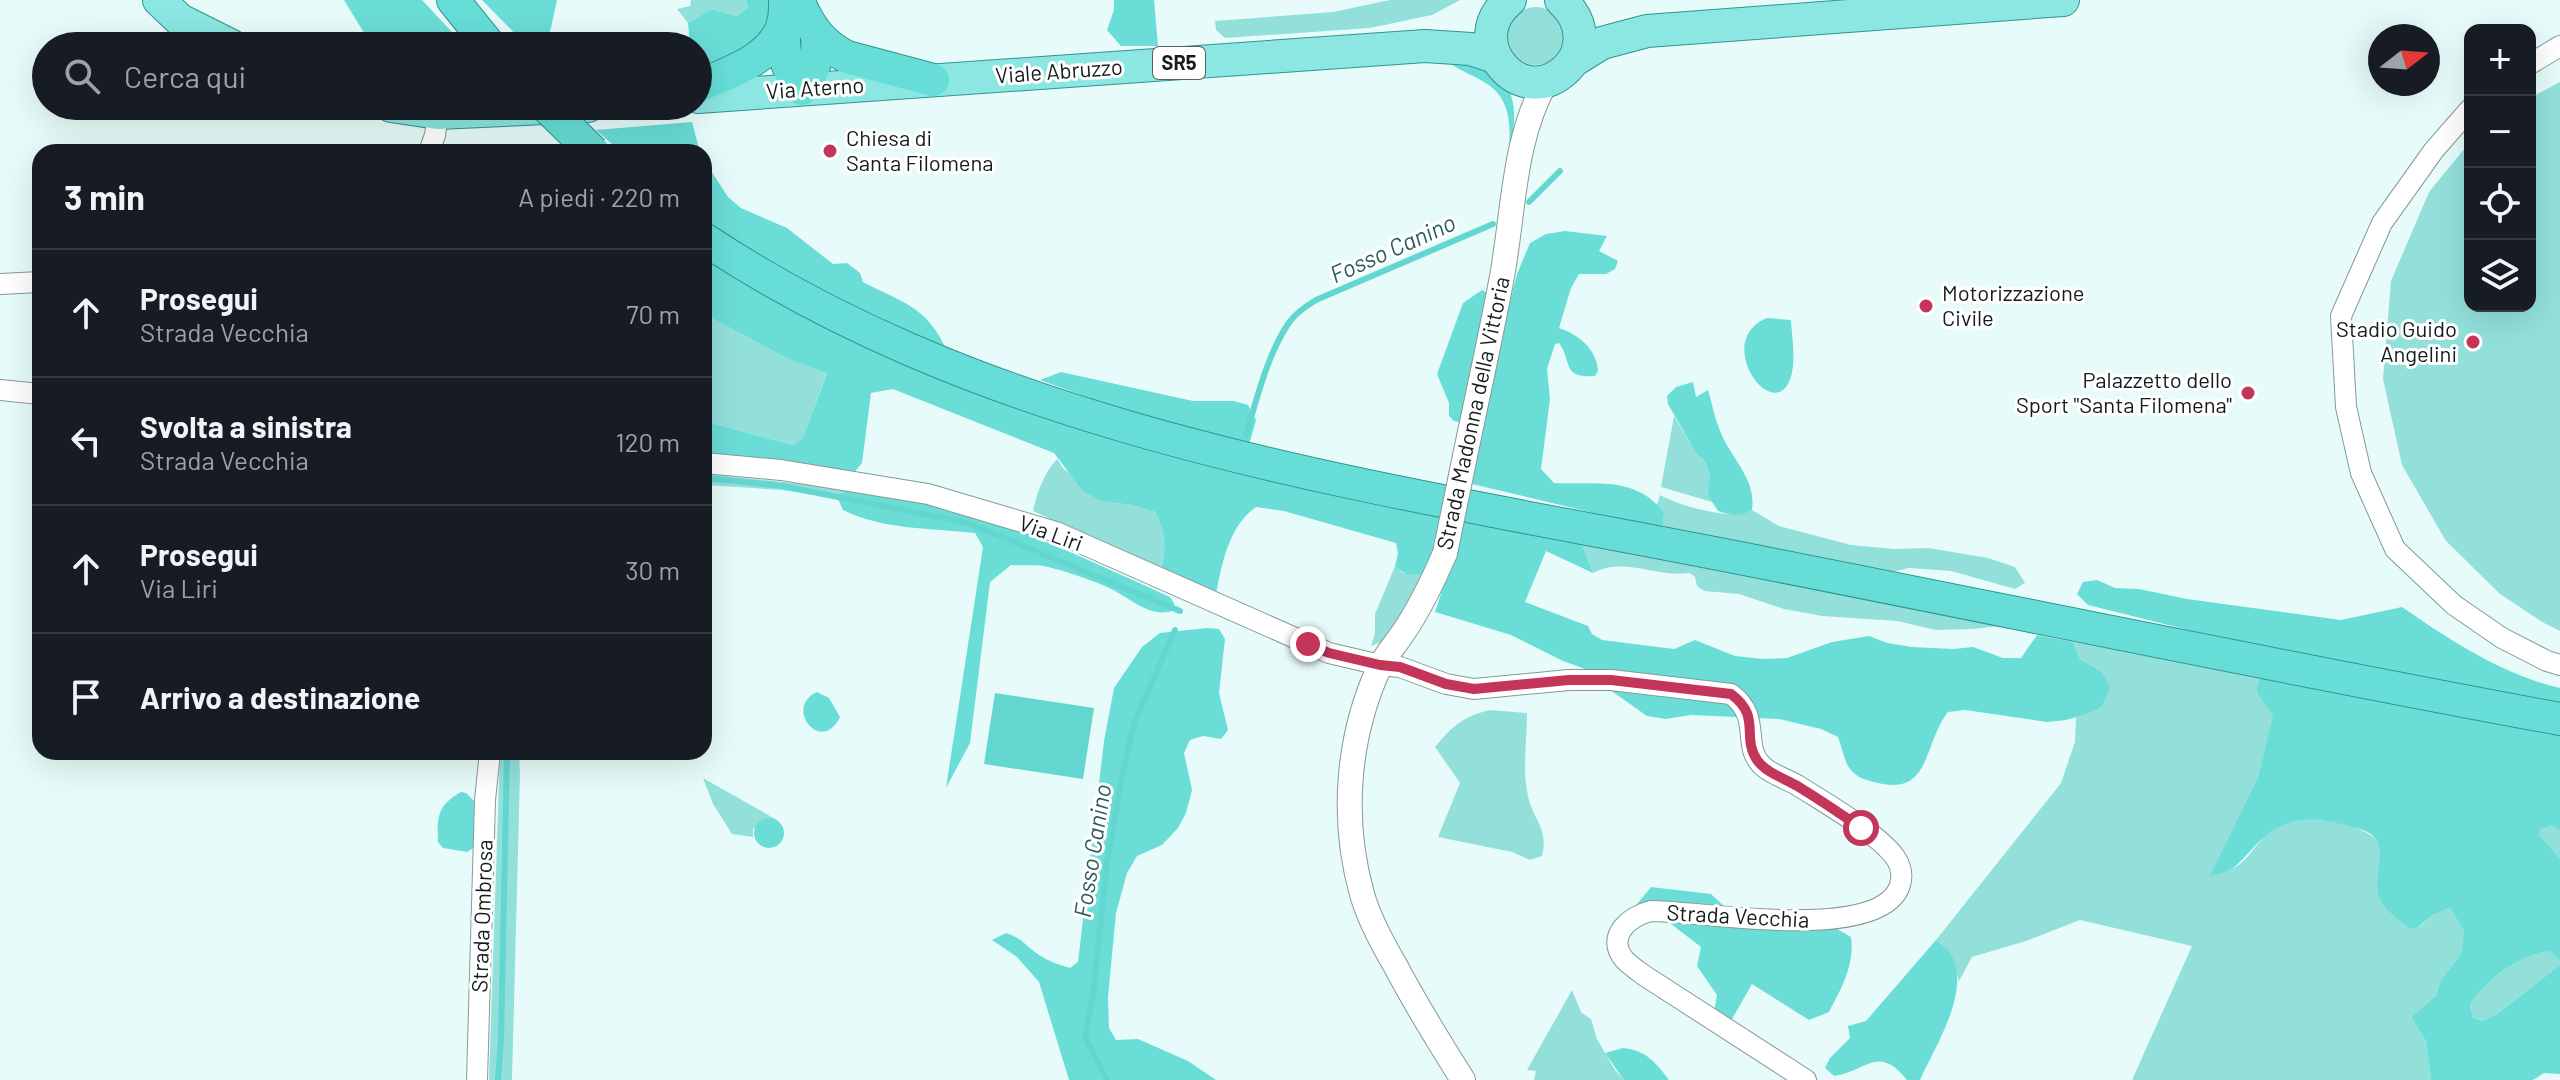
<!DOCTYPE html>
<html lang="it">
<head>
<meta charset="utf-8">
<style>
  :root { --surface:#171b24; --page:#242831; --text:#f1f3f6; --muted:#9ea1a6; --line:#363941 }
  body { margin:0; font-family:Barlow,sans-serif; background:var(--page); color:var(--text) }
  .controls { position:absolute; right:24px; top:24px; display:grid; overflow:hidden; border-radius:16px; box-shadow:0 8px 32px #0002 }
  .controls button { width:72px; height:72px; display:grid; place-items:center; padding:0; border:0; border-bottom:2px solid var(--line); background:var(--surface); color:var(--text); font:40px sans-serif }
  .compass { position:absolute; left:2368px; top:24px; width:72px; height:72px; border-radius:50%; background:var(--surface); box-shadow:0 8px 32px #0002; rotate:73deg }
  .stop { position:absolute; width:24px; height:24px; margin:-18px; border:6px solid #c4355a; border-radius:50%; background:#fff }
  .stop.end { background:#c4355a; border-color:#fff; box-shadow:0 2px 8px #0008 }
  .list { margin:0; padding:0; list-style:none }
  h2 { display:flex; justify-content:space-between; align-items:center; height:104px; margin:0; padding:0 32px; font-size:34px }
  h2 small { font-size:26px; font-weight:400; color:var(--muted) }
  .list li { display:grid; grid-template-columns:52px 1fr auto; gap:24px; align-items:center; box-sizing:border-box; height:128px; padding:0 32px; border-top:2px solid var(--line) }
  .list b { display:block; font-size:30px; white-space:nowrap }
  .list p { margin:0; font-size:26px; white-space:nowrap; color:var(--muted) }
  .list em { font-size:26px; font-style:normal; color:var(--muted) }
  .icon { flex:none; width:44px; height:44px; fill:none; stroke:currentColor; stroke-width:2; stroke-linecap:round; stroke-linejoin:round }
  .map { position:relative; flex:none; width:2560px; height:1080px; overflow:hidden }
  .search { position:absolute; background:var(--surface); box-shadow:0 8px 32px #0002; left:32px; top:32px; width:680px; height:88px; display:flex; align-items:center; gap:20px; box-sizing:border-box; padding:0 28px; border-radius:44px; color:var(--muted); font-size:30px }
  .panel { position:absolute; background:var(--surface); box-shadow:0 8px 32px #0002; left:32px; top:144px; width:680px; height:616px; border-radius:24px }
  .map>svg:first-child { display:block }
</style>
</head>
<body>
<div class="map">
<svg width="2560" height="1080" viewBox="0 0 2560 1080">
  <rect width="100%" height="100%" fill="#e7fcfa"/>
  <g fill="#93e0db">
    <path d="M691,0H746L748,8L737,16L711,9L688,23L677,9L690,6Z"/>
    <path d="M1390,0H1460L1432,15L1370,28L1225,38L1216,30L1215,21L1333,12Z"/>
    <circle cx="1536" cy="36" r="29"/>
    <path d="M2560,82V631L2544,623L2500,594L2446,541L2402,465L2383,379L2391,281L2429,192L2470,142V306H2530V98Z"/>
    <path d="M704,314L786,358L827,372L803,439L793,445L704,421Z"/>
    <path d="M1674,416L1696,453L1706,463L1710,480L1709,497L1712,502L1661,487Z"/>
    <path d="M1057,459L1063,468L1101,501L1131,505L1155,512C1165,532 1167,547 1161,569L1033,511C1038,490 1043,475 1057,459Z"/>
    <path d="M704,474L813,485L845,490L838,499L782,490L704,485Z"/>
    <path d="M1660,495C1680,506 1731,521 1752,510L1779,526L1851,545L1895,549L1929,548L1988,558L2015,567L2025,583L2015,589L1951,571L1909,568L1884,574L1657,528L1663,525L1664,512L1657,505Z"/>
    <path d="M1580,539L1988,620L1999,626L1973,629L1936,630L1897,621L1822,616L1784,609L1739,594L1704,591L1697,586L1695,577L1690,573C1656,578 1625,556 1593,573Z"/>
    <path d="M1395,566L1403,573H1428L1387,640L1371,646L1375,634V614Z"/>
    <path d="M2073,642L2261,674L2256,691L2274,715L2258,777L2211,876C2219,872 2233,870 2240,864C2256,851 2263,830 2286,822C2305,814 2370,824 2379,844C2383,855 2379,871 2378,882L2419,927L2433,915L2450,908L2464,931L2461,954L2441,979L2436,996L2411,1017L2426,1041L2431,1080H2132L2192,946L2080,920L2026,941L1972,957L1959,981L1950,953L1936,940L2061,783L2075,742L2076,717L2087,714L2101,671L2080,659Z"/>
    <path d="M1490,710L1527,713C1527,740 1522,769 1528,796C1533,820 1549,828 1542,856L1530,860L1512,852L1438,837L1460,783L1435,747C1452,726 1464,716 1490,710Z"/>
    <path d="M500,752H519L520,775L512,1080H489Z"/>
    <path d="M703,778L777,820L770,818L753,829V837L732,834L713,804Z"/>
    <path d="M2552,824L2560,831V858L2539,835V829Z"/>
    <path d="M2535,951H2550L2560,961V965L2497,1014L2483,1021L2473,1018L2470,1005C2484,981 2511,964 2535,951Z"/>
    <path d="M1572,990L1581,1012L1591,1019L1597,1039L1615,1070L1624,1080H1534L1536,1071L1527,1070Z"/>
  </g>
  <g fill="#6addd7">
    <path d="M344,0H422L465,46H372Z"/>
    <path d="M482,0H557L551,28L545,46H527Z"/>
    <path d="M746,0H779L773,29L698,75V46H690L688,23L711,9L737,16L748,8Z"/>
    <path d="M1114,0H1154L1158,46H1121L1107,30L1114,10Z"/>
    <path d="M1445,58C1456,60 1473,59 1482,64C1519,83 1518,116 1509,151C1511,123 1510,97 1484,82C1470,73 1457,71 1445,58Z"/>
    <path d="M692,122L700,152H621L596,130Z"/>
    <path d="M704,160L728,197L741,208L787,228L833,264L847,263L860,273L863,282C903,303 927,306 947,351L846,308L730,237L704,218Z"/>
    <path d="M1565,231L1607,236L1599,251L1618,261L1615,269L1606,274H1579L1571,288L1559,328C1578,334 1597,349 1598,371L1595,376C1561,379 1572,360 1559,343L1555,344L1547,369L1550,399L1541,469L1554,483C1596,485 1634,475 1664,512L1663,525L1657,528L1472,484L1491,377L1517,274L1530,243L1546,234Z"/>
    <path d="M704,250L861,339L1445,514L1428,573C1414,576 1405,576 1395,566L1398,554L1396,543L1284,511L1256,507C1229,526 1222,563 1216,594L1161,569C1167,547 1165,532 1155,512L1131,505L1101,501L1082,490L1054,453L893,389L871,393L862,463L853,474L704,453V421L793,445L803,438L827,373L786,358L704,314Z"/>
    <path d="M1482,290L1491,295L1465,423L1454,421L1449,416V403L1437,374L1463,303Z"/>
    <path d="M1767,318L1791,320C1792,339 1797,365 1789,382C1770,422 1713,340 1767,318Z"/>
    <path d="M1061,372L1193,401H1234L1248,405L1256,420L1249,445L1120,409L1040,380Z"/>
    <path d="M1693,382L1696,397L1708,390C1712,403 1714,416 1719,428C1729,457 1757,478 1752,510C1740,517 1731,515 1718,511L1709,497L1708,489L1710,479L1706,463L1696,453L1668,404L1667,396L1676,387Z"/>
    <path d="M845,490C894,496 948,505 995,522C1054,543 1112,571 1170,597L1174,603L1175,610C1149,620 1129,596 1107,587C1089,579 1068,572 1048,567C1037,564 1023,566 1011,565L990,582L970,743L946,788L983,547L975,533C931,528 883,530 843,510L838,499Z"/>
    <path d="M1466,517L1580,539L1593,573L1546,551L1525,602L1588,626L1592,634L1602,640L1674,649L1695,640L1735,656L1763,659L1787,658L1832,642L1869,636L1887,643L1912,647L1954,649L1973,647L2003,658H2021L2037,635L2073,642L2080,659L2101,671L2110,687L2102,706L2087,714L2066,720L2047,722L1965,710L1948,712C1922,745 1932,798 1874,782C1845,775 1847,763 1838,737L1821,729L1779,719L1691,715L1666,719L1647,716L1613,692L1599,674L1563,661L1511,635L1435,612Z"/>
    <path d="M2097,580L2115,588L2139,589L2187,599L2341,620L2402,607C2450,640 2503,675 2560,688V710L2289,655L2088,605L2077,594L2083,582Z"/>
    <path d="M1207,628L1219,629L1225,639L1219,693L1228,730L1221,739L1203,736L1190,740L1184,753L1192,790L1186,813L1178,828L1162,845L1137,856L1127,873L1116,913L1108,997L1109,1028L1116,1040L1138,1039L1188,1061L1216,1080H1069L1039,982L1017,957L992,940L1006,933C1022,938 1026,946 1039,955C1049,961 1059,965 1070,968L1078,962L1104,741L1114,688L1142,647L1160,633Z"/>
    <path d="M2261,674L2560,732V831L2552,825L2540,829L2539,835L2560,858V961L2550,951C2522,952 2484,981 2470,1005L2473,1018L2483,1021L2497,1014L2560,965V1074L2544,1073L2533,1080H2431L2426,1041L2411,1017L2436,996L2441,979L2461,954L2464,931L2450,908L2433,915L2418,927L2411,929C2401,921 2385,911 2380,899C2369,876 2397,840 2360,829C2317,817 2288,810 2254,847C2237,865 2235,871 2210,876L2258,777L2273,716L2256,691Z"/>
    <path d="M817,692L829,698L840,717C821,756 783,707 817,692Z"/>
    <path d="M461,792L466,793L481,808L475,847L467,852L443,848L438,842C437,816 437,806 461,792Z"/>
    <circle cx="769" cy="833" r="15"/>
    <path d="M1651,887L1711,894L1731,913L1811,914L1851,937C1855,965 1841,989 1829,1012L1809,1020L1752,984L1728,1026L1714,1012L1717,995L1697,966L1701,947L1649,907L1628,915Z"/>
    <path d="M1936,940C1940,944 1947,948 1950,953C1973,989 1935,1046 1920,1080H1907C1878,1044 1868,1071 1834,1076L1825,1068L1830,1058L1850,1038L1848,1026L1866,1021Z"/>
    <path d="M1623,1048C1646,1050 1656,1063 1669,1080H1624L1605,1053Z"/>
  </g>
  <path fill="#62d6cf" d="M995,693L1094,708L1083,779L984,764Z"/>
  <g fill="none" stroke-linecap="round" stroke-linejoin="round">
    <g stroke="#62d6cf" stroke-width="6">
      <path d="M1529,202L1560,171"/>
      <path d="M1246,435C1257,398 1267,356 1288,324C1295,313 1306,306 1316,300L1493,224"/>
      <path d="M704,478L783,486L968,523L1180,611"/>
      <path d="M498,1080L501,1039L507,752"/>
      <path d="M1107,1080L1085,1037L1093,994L1107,863L1121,782L1134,723L1175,630"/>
    </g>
    <defs>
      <g id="minor">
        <path d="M2530,64L2560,46"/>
        <path d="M2470,109L2434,150L2382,223L2341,316L2346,407L2361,473L2395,549L2454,605L2502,638L2547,661L2560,665"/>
        <path d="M429,152L435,135L438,113"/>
        <path d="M0,284L40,282"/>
        <path d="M0,390L40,394"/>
        <path d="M704,463L781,470L928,494L1056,532L1329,653L1380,665L1400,667L1446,684L1474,689L1569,680H1611L1731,694C1764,719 1739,747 1765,768C1774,775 1786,779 1797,785C1825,803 1875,831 1895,857C1901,866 1903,875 1900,885C1881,944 1701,911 1651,911C1630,916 1605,936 1624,959C1629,965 1638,971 1645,976L1806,1080"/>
        <path d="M477,1080L485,800L490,752"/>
      </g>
      <g id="tertiary">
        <path d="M1465,456C1477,398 1490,340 1501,282C1514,215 1512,140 1547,80"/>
        <path d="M1445,553C1433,581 1420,608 1403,633C1395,645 1385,656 1379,668C1347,738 1341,820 1362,894C1369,919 1382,943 1395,965C1416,1005 1439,1042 1463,1080"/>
      </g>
      <g id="primary">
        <path d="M159,0L180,20L232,46"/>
        <path d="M1510,0C1460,41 1520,110 1564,71C1572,64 1578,55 1579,44C1582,26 1574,12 1561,0"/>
        <path d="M1573,61L1602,43L1647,31L2063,0"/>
        <path d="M698,97L1425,46L1471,49L1495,57"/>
        <path d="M391,106L438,113L588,106"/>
      </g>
      <g id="trunk">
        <path d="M453,0L490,46"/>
        <path d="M798,0C809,26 821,44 847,57L933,80"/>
        <path d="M783,23C785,53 782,65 802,89C814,71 819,58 817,35"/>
        <path d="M698,86C728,73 771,60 783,25C785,18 785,8 785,0"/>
        <path d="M704,239C1001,436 1371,486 1714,553C1996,608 2277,667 2560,719"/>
      </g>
    </defs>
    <use href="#minor" stroke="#869998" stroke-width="22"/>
    <use href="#tertiary" stroke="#869998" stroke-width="26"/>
    <use href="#primary" stroke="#31948f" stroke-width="34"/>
    <use href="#trunk" stroke="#31948f" stroke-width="34"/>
    <use href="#minor" stroke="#fff" stroke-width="20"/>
    <use href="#tertiary" stroke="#fff" stroke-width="24"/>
    <use href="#primary" stroke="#8ce6e1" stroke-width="32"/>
    <use href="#trunk" stroke="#66ded7" stroke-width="32"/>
    <defs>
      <path id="tertiary-bridge" d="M1445,553L1465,456"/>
      <path id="trunk-bridge" d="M546,106L593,152"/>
    </defs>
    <use href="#tertiary-bridge" stroke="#869998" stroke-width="26" stroke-linecap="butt"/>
    <use href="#trunk-bridge" stroke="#31948f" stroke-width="34" stroke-linecap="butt"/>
    <use href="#tertiary-bridge" stroke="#fff" stroke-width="24"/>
    <use href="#trunk-bridge" stroke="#66ded7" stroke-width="32"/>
  </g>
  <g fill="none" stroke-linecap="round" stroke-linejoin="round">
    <path stroke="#c4355a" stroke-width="10" d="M1308,644L1329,653L1380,665L1400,667L1446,684L1474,689L1569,680H1611L1731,694C1762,717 1741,736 1757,760C1766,773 1786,779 1799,787C1820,800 1841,814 1861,828"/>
  </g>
  <g fill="#c4355a" stroke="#fff" stroke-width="3">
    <circle cx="830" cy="151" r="8"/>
    <circle cx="1926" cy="306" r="8"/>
    <circle cx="2473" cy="342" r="8"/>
    <circle cx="2248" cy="393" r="8"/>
  </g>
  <g text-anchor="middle" stroke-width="6" stroke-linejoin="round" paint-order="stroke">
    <rect fill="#fff" stroke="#5b605f" stroke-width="2" x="1153" y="47" width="52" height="32" rx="6"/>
    <g font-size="20" font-weight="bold" fill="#151c1b">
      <text x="1179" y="70">SR5</text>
    </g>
    <g font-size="22" fill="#151c1b" stroke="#fff">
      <text transform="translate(1059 71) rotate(-4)" y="8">Viale Abruzzo</text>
      <text transform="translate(815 88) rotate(-4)" y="8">Via Aterno</text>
      <text transform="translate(1473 413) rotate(-78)" y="8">Strada Madonna della Vittoria</text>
      <text transform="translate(1051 533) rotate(20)" y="8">Via Liri</text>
      <text transform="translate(482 916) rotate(-88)" y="8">Strada Ombrosa</text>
      <text transform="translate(1738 916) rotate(3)" y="8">Strada Vecchia</text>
    </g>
    <g font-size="22" fill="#151c1b" stroke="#fff" text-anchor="start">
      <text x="846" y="146">Chiesa di<tspan x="846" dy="25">Santa Filomena</tspan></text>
      <text x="1942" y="301">Motorizzazione<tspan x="1942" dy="25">Civile</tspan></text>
      <text x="2457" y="337" text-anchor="end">Stadio Guido<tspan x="2457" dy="25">Angelini</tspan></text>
      <text x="2232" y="388" text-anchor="end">Palazzetto dello<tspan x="2232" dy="25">Sport "Santa Filomena"</tspan></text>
    </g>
    <g font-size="24" font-style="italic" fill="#2b5e5b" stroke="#fff">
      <text transform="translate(1393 249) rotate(-24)" y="8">Fosso Canino</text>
      <text transform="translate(1093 851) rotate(-81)" y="8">Fosso Canino</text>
    </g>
  </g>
</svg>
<div class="controls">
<button>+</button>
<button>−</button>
<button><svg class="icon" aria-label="locate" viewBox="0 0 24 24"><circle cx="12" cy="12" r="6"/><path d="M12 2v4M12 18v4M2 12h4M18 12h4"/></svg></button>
<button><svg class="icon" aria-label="layers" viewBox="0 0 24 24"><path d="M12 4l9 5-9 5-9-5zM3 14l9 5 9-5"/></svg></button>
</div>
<svg class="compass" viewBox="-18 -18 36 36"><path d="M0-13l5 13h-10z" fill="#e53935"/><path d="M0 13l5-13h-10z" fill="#9ea1a6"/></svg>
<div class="stop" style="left:1861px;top:828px"></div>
<div class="stop end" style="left:1308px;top:644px"></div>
<div class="search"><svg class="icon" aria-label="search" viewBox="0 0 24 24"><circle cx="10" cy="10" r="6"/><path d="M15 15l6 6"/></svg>Cerca qui</div>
<section class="panel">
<h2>3 min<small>A piedi · 220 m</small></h2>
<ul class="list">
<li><svg class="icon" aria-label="ahead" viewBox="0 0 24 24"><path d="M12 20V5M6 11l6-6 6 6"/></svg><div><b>Prosegui</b><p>Strada Vecchia</p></div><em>70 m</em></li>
<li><svg class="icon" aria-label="left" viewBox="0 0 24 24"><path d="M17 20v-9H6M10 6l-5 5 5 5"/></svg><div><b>Svolta a sinistra</b><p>Strada Vecchia</p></div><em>120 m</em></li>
<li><svg class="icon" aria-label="ahead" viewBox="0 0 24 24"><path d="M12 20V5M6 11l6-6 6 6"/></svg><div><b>Prosegui</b><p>Via Liri</p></div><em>30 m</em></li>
<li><svg class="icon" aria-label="arrive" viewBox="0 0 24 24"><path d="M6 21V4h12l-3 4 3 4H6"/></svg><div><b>Arrivo a destinazione</b></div></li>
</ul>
</section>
</div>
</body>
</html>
